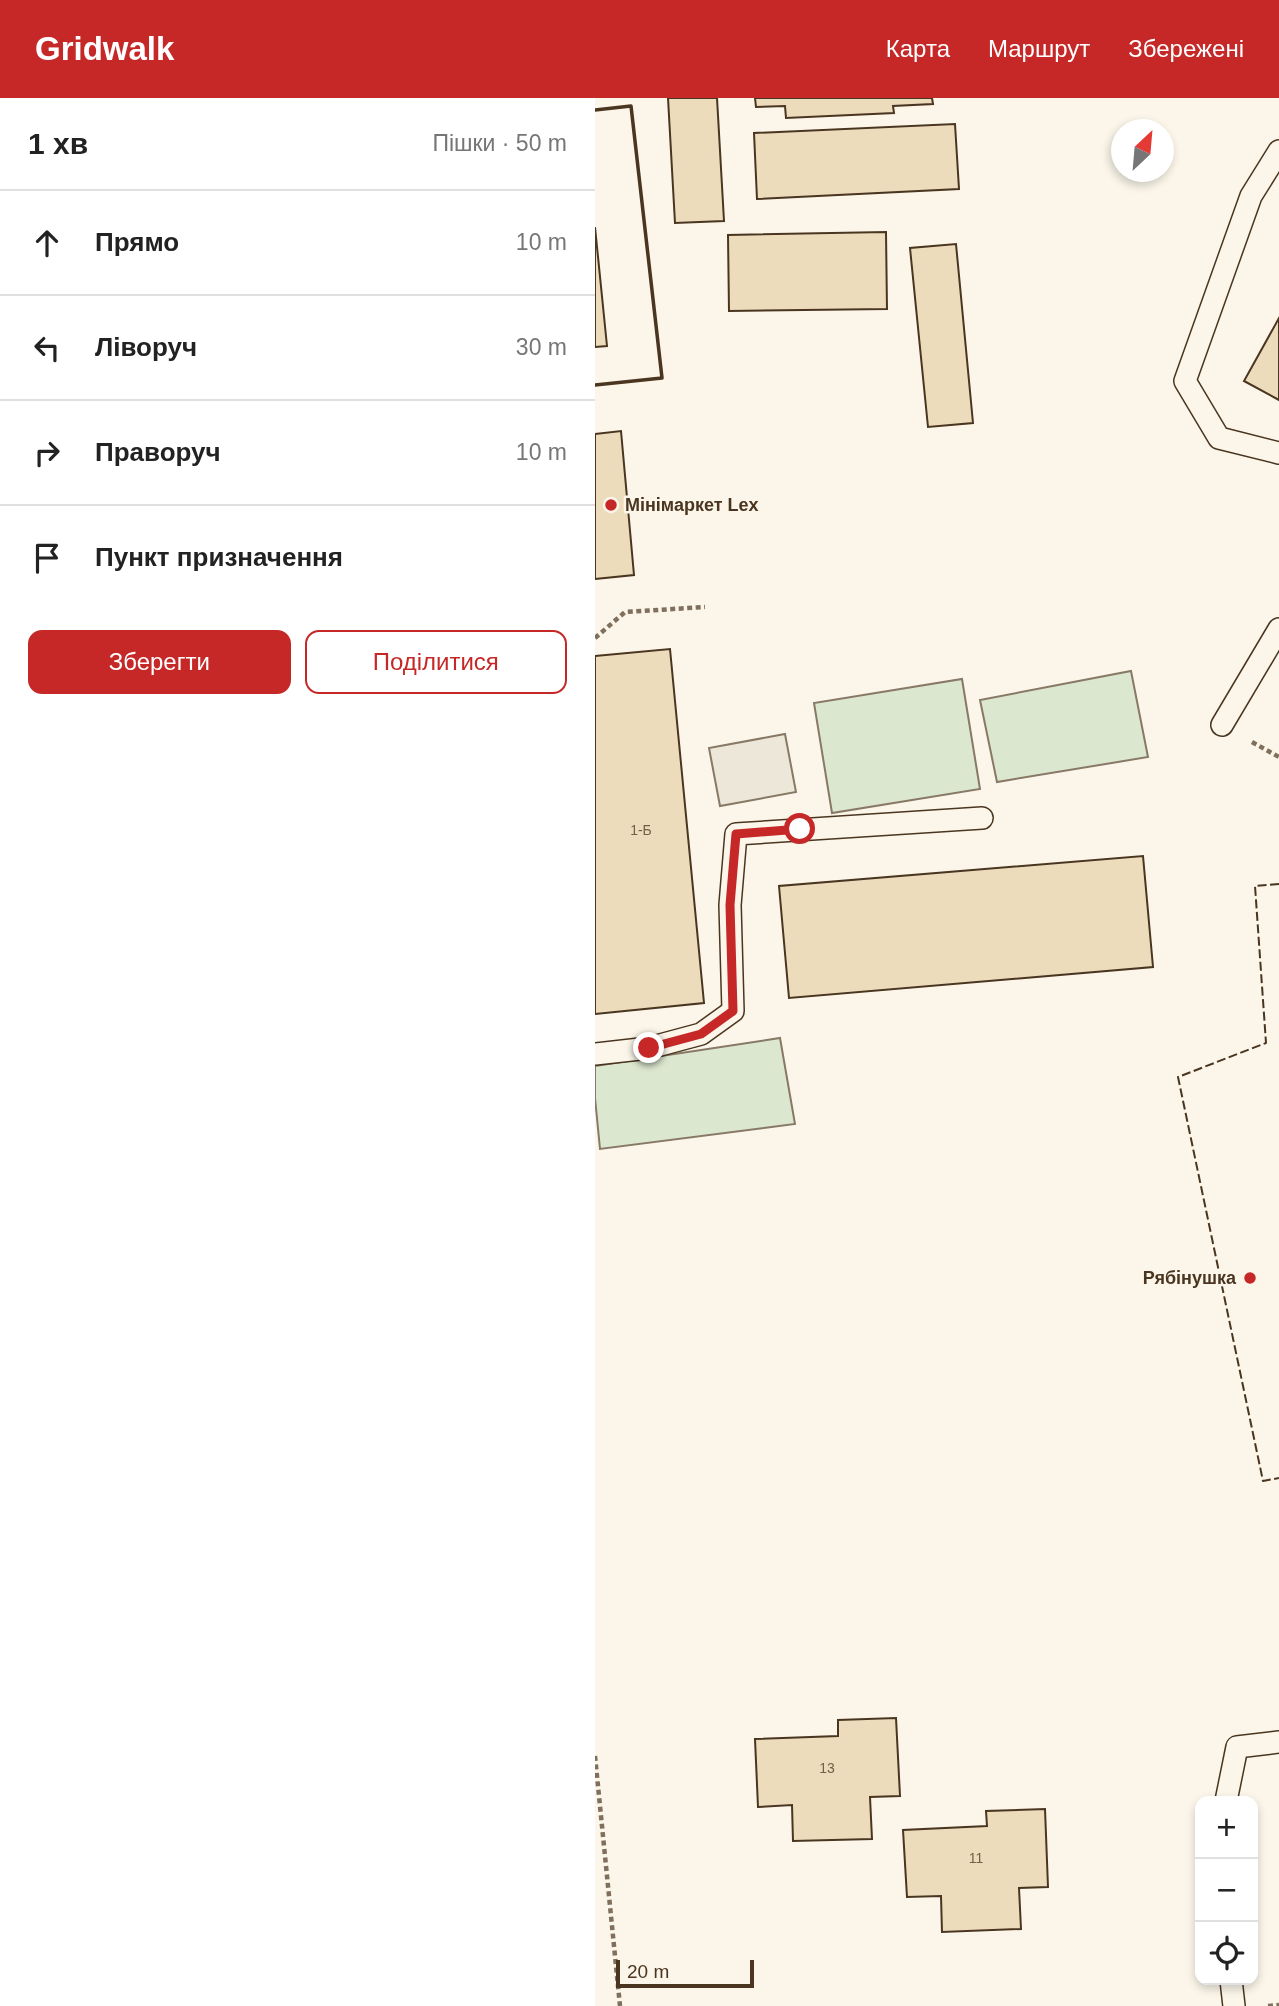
<!DOCTYPE html>
<html lang="uk">
<head>
<meta charset="utf-8">
<style>
  :root { --surface:#fff; --page:#f2f2f2; --text:#222; --muted:#767676; --line:#e0e0e0; --accent:#c62828 }
  body { margin:0; font-family:Arial,sans-serif; background:var(--page); color:var(--text) }
  .controls { position:absolute; right:21px; bottom:21px; display:grid; overflow:hidden; border-radius:14px; box-shadow:0 4px 10px #0003 }
  .controls button { width:63px; height:63px; display:grid; place-items:center; padding:0; border:0; border-bottom:2px solid var(--line); background:var(--surface); color:var(--text); font:35px sans-serif }
  .compass { position:absolute; left:516px; top:21px; width:63px; height:63px; border-radius:50%; background:var(--surface); box-shadow:0 4px 10px #0003; rotate:26deg }
  .scale { position:absolute; left:21px; bottom:18px; width:138px; box-sizing:border-box; padding-left:7px; border:4px solid #4a3520; border-top:0; font-size:19px; line-height:24px; white-space:nowrap; color:#4a3520; -webkit-text-stroke:5px #fbf6e9; paint-order:stroke }
  .stop { position:absolute; width:21px; height:21px; margin:-16px; border:5px solid #c62828; border-radius:50%; background:#fff }
  .stop.end { background:#c62828; border-color:#fff; box-shadow:0 2px 7px #0008 }
  .list { margin:0; padding:0; list-style:none }
  h2 { display:flex; justify-content:space-between; align-items:center; height:91px; margin:0; padding:0 28px; font-size:30px }
  h2 small { font-size:23px; font-weight:400; color:var(--muted) }
  .list li { display:grid; grid-template-columns:46px 1fr auto; gap:21px; align-items:center; box-sizing:border-box; height:105px; padding:0 28px; border-top:2px solid var(--line) }
  .list b { display:block; font-size:26px; white-space:nowrap }
  .list em { font-size:23px; font-style:normal; color:var(--muted) }
  .actions { display:flex; gap:14px; padding:21px 28px }
  .actions a { flex:1; padding:16px 0; border:2px solid var(--accent); border-radius:14px; text-align:center; font-size:24px; color:var(--accent) }
  .actions .main { background:var(--accent); color:#fff }
  .icon { flex:none; width:38px; height:38px; fill:none; stroke:currentColor; stroke-width:2; stroke-linecap:round; stroke-linejoin:round }
  .map { position:relative; flex:none; width:684px; height:1908px; overflow:hidden }
  header { display:flex; align-items:center; gap:42px; box-sizing:border-box; height:98px; padding:0 35px; background:var(--accent); color:#fff }
  header strong { font-size:33px }
  nav { display:flex; gap:38px; margin-inline-start:auto; font-size:24px }
  main { display:flex }
  aside { flex:1; background:var(--surface) }
  .map>svg:first-child { display:block }
</style>
</head>
<body>
<header>
<strong>Gridwalk</strong>
<nav><a>Карта</a><a>Маршрут</a><a>Збережені</a></nav>
</header>
<main>
<aside>
<h2>1 хв<small>Пішки · 50 m</small></h2>
<ul class="list">
<li><svg class="icon" aria-label="ahead" viewBox="0 0 24 24"><path d="M12 20V5M6 11l6-6 6 6"/></svg><div><b>Прямо</b></div><em>10 m</em></li>
<li><svg class="icon" aria-label="left" viewBox="0 0 24 24"><path d="M17 20v-9H6M10 6l-5 5 5 5"/></svg><div><b>Ліворуч</b></div><em>30 m</em></li>
<li><svg class="icon" aria-label="right" viewBox="0 0 24 24"><path d="M7 20v-9h11M14 6l5 5-5 5"/></svg><div><b>Праворуч</b></div><em>10 m</em></li>
<li><svg class="icon" aria-label="arrive" viewBox="0 0 24 24"><path d="M6 21V4h12l-3 4 3 4H6"/></svg><div><b>Пункт призначення</b></div></li>
</ul>
<div class="actions"><a class="main">Зберегти</a><a>Поділитися</a></div>
</aside>
<div class="map">
<svg width="684" height="1908" viewBox="0 0 684 1908">
  <rect width="100%" height="100%" fill="#fbf6e9"/>
  <g fill="#dce7d0" stroke="#887966" stroke-width="2">
    <path d="M536,573L553,659L402,684L385,602Z"/>
    <path d="M367,581L385,691L237,715L219,605Z"/>
    <path d="M185,940L200,1026L5,1051L0,1000V968Z"/>
  </g>
  <path fill="#ede7d9" stroke="#887966" stroke-width="2" d="M190,636L201,694L125,708L114,650Z"/>
  <g fill="#ecdcbc" stroke="#4a3520" stroke-width="2">
    <path d="M73,0H122L129,123L80,125Z"/>
    <path d="M160,0H337L338,6L298,8L299,15L191,20L190,8L161,9Z"/>
    <path d="M360,26L364,91L162,101L159,35Z"/>
    <path d="M0,129L12,248L0,249Z"/>
    <path d="M291,134L292,211L134,213L133,137Z"/>
    <path d="M361,146L378,325L333,329L315,150Z"/>
    <path d="M684,220V302L649,283Z"/>
    <path d="M26,333L39,477L0,481V336Z"/>
    <path d="M75,551L109,905L0,916V558Z"/>
    <path d="M548,758L558,869L194,900L184,788Z"/>
    <path d="M301,1620L305,1698L275,1699L277,1741L198,1743L197,1707L163,1709L160,1641L243,1638V1622Z"/>
    <path d="M450,1711L453,1789L424,1790L426,1831L347,1834L346,1798L312,1799L308,1732L392,1728L391,1713Z"/>
  </g>
  <g fill="none" stroke-linecap="round" stroke-linejoin="round">
    <defs>
      <g id="service">
        <path d="M684,53L656,98L590,283L624,340L684,355"/>
        <path d="M627,627L684,531"/>
        <path d="M0,956L54,950L106,936L138,913L135,807L141,736L387,720"/>
        <path d="M631,1703L642,1649L684,1644"/>
        <path d="M636,1882L639,1908"/>
      </g>
    </defs>
    <use href="#service" stroke="#4a3520" stroke-width="24"/>
    <g stroke="#7f6f5c" stroke-width="4.5" stroke-dasharray="5 3.5" stroke-linecap="butt">
      <path d="M0,540L30,514L110,509"/>
      <path d="M657,644L684,659"/>
      <path d="M0,1658L25,1908"/>
      <path d="M673,1908L684,1907"/>
    </g>
    <use href="#service" stroke="#fbf6e9" stroke-width="21"/>
    <path stroke="#4a3520" stroke-width="2" stroke-dasharray="9 3.5" stroke-linecap="butt" d="M684,786L660,788L671,945L583,979L668,1383L684,1380"/>
    <path stroke="#4a3520" stroke-width="3.5" d="M0,12L36,8L67,280L0,287"/>
  </g>
  <g fill="none" stroke-linecap="round" stroke-linejoin="round">
    <path stroke="#c62828" stroke-width="9" d="M54,950L106,936L138,913L135,807L141,736L205,731"/>
  </g>
  <g fill="#c62828" stroke="#fbf6e9" stroke-width="2.5">
    <circle cx="16" cy="407" r="7"/>
    <circle cx="655" cy="1180" r="7"/>
  </g>
  <g text-anchor="middle" stroke-width="5" stroke-linejoin="round" paint-order="stroke">
    <g font-size="14" fill="#725f47">
      <text x="46" y="737">1-Б</text>
      <text x="232" y="1675">13</text>
      <text x="381" y="1765">11</text>
    </g>
    <g font-size="18" font-weight="bold" fill="#4a3520" stroke="#fbf6e9" text-anchor="start">
      <text x="30" y="413">Мінімаркет Lex</text>
      <text x="641" y="1186" text-anchor="end">Рябінушка</text>
    </g>
  </g>
</svg>
<div class="controls">
<button>+</button>
<button>−</button>
<button><svg class="icon" aria-label="locate" viewBox="0 0 24 24"><circle cx="12" cy="12" r="6"/><path d="M12 2v4M12 18v4M2 12h4M18 12h4"/></svg></button>
</div>
<svg class="compass" viewBox="-18 -18 36 36"><path d="M0-13l5 13h-10z" fill="#e53935"/><path d="M0 13l5-13h-10z" fill="#767676"/></svg>
<div class="scale">20 m</div>
<div class="stop" style="left:205px;top:731px"></div>
<div class="stop end" style="left:54px;top:950px"></div>
</div>
</main>
</body>
</html>
